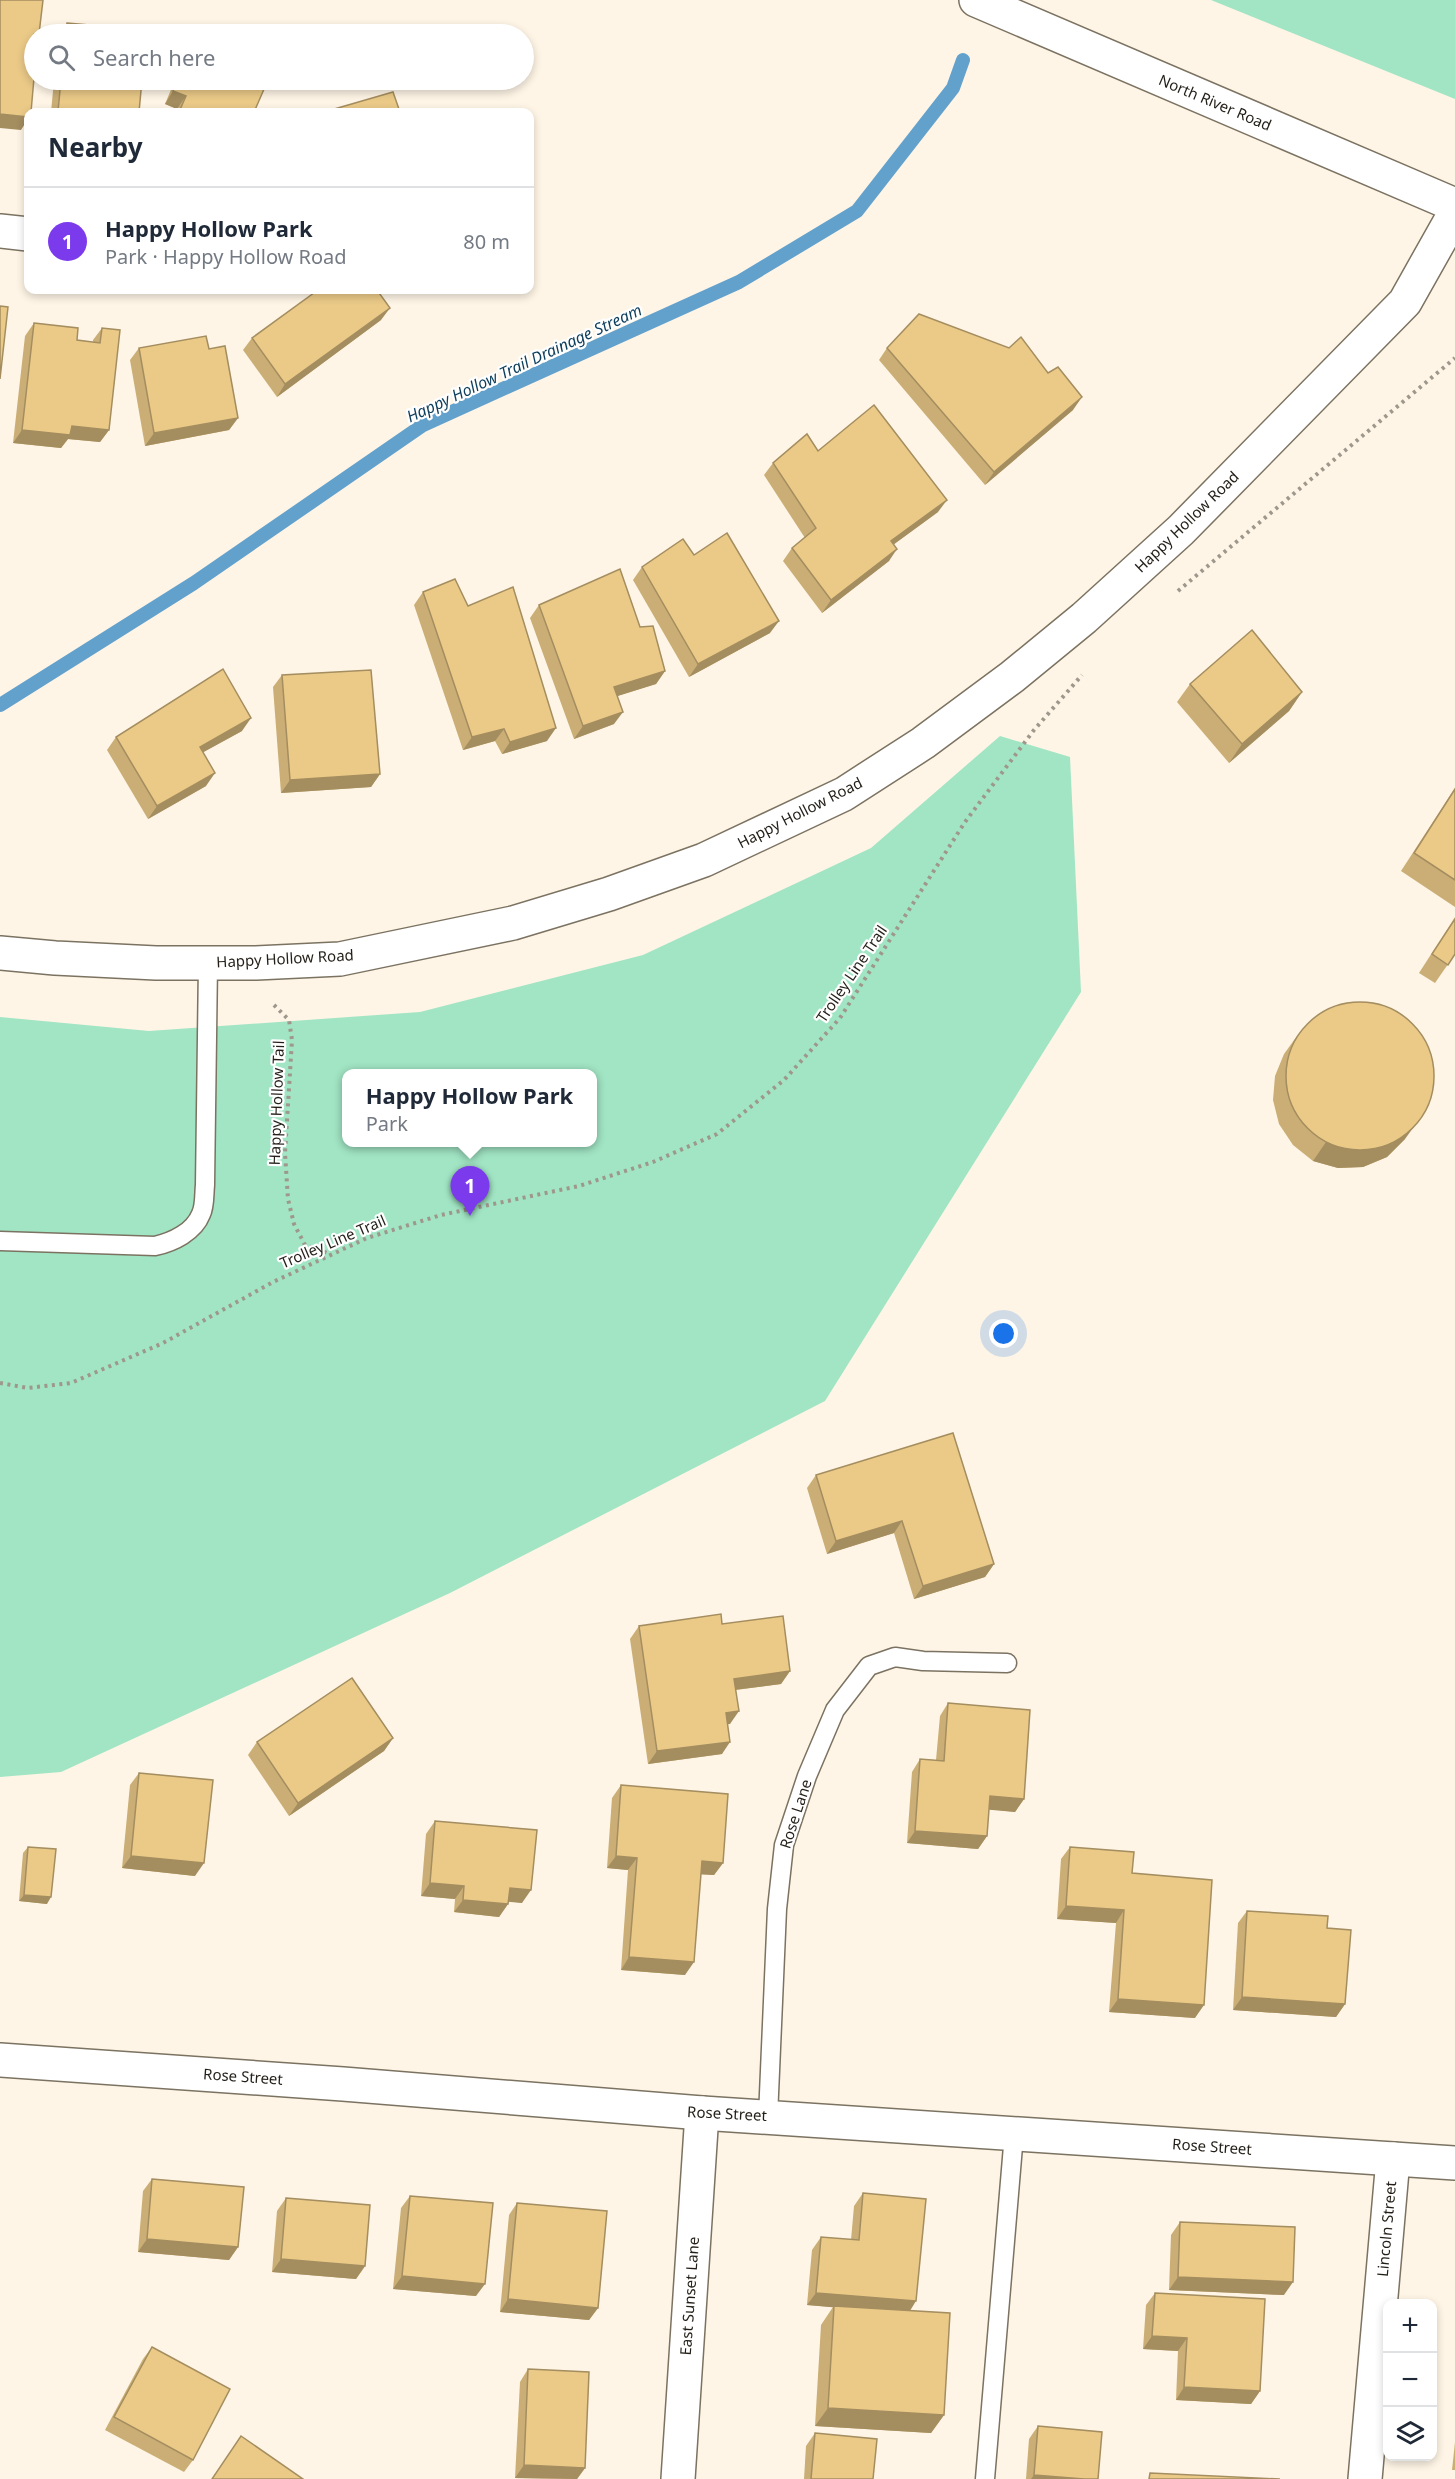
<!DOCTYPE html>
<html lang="en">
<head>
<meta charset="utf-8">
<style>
  :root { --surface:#fff; --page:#f6f6f7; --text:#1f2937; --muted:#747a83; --line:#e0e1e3; --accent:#7c3aed }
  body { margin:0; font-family:"Noto Sans",sans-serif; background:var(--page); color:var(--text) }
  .controls { position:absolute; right:18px; bottom:18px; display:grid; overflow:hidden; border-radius:12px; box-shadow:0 3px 9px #0003 }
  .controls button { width:54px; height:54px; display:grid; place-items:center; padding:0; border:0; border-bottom:2px solid var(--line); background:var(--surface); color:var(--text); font:30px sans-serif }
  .you { position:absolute; left:1004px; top:1334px; width:21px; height:21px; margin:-15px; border:4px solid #fff; border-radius:50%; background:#1a73e8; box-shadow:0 0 0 9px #1a73e833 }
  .badge { display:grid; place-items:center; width:39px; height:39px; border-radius:50%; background:var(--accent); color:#fff; font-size:20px; font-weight:700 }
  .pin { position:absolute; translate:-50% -50px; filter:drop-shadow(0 2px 3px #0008) }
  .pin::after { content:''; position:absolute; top:32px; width:21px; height:18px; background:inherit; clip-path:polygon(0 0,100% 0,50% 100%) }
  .popup { position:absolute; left:342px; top:1069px; width:255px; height:78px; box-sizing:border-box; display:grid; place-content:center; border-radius:12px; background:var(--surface); filter:drop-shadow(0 2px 4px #0005); font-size:20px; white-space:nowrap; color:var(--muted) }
  .popup b { font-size:22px; color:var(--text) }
  .popup::after { content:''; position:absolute; left:50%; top:100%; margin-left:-12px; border:12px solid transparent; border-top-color:var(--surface) }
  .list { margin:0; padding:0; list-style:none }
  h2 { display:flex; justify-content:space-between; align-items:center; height:78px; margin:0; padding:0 24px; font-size:26px }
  h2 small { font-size:20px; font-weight:400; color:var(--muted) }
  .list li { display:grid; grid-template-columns:39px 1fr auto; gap:18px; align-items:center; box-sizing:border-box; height:108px; padding:0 24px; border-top:2px solid var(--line) }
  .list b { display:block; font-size:22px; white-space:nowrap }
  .list p { margin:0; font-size:20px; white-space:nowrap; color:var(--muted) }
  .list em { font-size:20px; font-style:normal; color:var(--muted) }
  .icon { flex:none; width:33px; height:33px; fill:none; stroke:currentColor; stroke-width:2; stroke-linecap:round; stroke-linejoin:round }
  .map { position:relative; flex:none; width:1455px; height:2479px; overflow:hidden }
  .search { position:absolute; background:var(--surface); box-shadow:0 3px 9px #0003; left:24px; top:24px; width:510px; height:66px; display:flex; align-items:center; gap:15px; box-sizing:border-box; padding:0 21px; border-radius:33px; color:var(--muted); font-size:22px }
  .panel { position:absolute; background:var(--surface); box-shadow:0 3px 9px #0003; left:24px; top:108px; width:510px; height:186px; border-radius:12px }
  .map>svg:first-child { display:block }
</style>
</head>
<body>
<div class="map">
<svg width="1455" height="2479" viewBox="0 0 1455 2479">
  <rect width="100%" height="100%" fill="#fef5e6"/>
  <g fill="#a1e5c4" fill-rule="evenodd">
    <path d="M1211,0H1455V99Z"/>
    <path d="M1000,736L1070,757L1081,992L825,1401L450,1593L61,1772L0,1777V1017L149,1031L420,1012L643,955L871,848ZM347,1074H593V1142H347Z"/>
  </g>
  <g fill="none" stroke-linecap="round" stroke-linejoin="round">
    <path stroke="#63a1cd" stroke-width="14" d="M0,705L194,583L423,425L739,282L857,211L953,88L963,60"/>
    <defs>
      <g id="service">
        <path d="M0,1241L155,1246C173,1242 194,1232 201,1214C205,1206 204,1194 205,1185L208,963"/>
        <path d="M768,2117L777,1909L784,1845L807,1776L835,1710L869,1666L895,1657L923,1661L1007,1663"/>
        <path d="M985,2479L1014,2134"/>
      </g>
      <g id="minor">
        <path d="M0,231L28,234"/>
        <path d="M0,2060L343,2084L702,2113L1455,2163"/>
        <path d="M678,2479L702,2113"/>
        <path d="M1365,2479L1393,2159"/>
      </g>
      <g id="secondary">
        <path d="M976,0L1455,205"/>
        <path d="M0,953L55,958L156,963H256L340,959L513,923L609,894L704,860L844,794L923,743L1012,677L1084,618L1181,530L1405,302L1455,213"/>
      </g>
    </defs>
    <use href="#service" stroke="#7b7261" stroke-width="21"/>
    <use href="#minor" stroke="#7b7261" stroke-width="36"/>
    <use href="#secondary" stroke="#7b7261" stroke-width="36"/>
    <g stroke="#9e978c" stroke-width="4" stroke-dasharray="3 4.5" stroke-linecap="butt">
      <path d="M1178,591L1455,358"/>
      <path d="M274,1005L289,1020L292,1040L285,1153L288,1199L294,1224L305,1245L330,1254"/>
      <path d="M0,1383L28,1388L71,1383L163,1343L273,1282L367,1238L441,1215L579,1186L653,1162L717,1134L784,1080L840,1018L965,822L1034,730L1082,675"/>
    </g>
    <use href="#service" stroke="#fff" stroke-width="18"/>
    <use href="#minor" stroke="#fff" stroke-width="33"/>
    <use href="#secondary" stroke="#fff" stroke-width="33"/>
  </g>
  <g fill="#caae75">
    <path d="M67,23L146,34H58Z"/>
    <path d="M54,80H142L139,112H51Z"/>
    <path d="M175,80H268L254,112H175L177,109L165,104Z"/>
    <path d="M381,320L277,397L243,350L252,338Z"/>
    <path d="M34,323L77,340L93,342V340L102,328L109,430L100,442L68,439L61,448L13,443L25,336Z"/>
    <path d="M139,348L209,349L238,418L229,430L145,446L130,360Z"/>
    <path d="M887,348L1073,410L985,485L879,360Z"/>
    <path d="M818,451L938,512L894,544L889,561L822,613L783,561L792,548L805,538L764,475L773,463Z"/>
    <path d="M694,555L770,633L689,677L633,580L642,567Z"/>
    <path d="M423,592L468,606L547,741L502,754L495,741L463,750L414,605Z"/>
    <path d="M539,605L640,627L665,671L656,684L617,696L614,724L574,739L530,618Z"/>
    <path d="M282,675L380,774L371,787L281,793L273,687Z"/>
    <path d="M1190,684L1302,692L1289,711L1229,763L1177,702Z"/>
    <path d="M242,731L203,752L206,786L148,819L107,750L116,737Z"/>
    <path d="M1455,788V907L1401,871Z"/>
    <path d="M1455,917V954L1435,983L1419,973Z"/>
    <path d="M1297,1036L1405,1139L1387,1157L1363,1167L1338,1168L1313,1161L1293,1145L1279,1124L1273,1100L1275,1076L1284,1054Z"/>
    <path d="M816,1475L994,1564L985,1577L914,1599L894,1533L827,1554L807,1488Z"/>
    <path d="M722,1624L790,1671L781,1684L736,1690L730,1724H728L722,1754L648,1764L630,1639L639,1626Z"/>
    <path d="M948,1703L1024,1799L1015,1812L989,1809L987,1836L978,1849L907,1843L912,1772L920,1759L936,1760L940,1716Z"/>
    <path d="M393,1738L384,1751L289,1816L248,1755L257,1742Z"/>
    <path d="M139,1773L195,1876L122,1868L130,1785Z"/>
    <path d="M621,1785L723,1863L714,1875L701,1874L685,1975L621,1970L628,1870L607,1868L612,1798Z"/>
    <path d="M435,1821L522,1903L509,1901L508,1904L499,1917L454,1912L455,1899L421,1896L426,1834Z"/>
    <path d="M28,1847L47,1904L19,1901L23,1853Z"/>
    <path d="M1070,1847L1132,1873L1195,2018L1109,2012L1116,1923L1057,1919L1061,1859Z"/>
    <path d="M1247,1911L1327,1928L1345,2004L1336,2017L1233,2010L1238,1923Z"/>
    <path d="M152,2179L238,2247L229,2260L138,2252L143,2191Z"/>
    <path d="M863,2193L910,2311L944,2415L931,2433L815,2426L821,2325L833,2307L807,2305L812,2250L821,2237L851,2240L854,2206Z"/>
    <path d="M410,2196L476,2296L393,2289L401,2208Z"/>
    <path d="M286,2198L365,2266L356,2279L272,2272L277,2211Z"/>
    <path d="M517,2203L598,2308L589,2320L500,2312L509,2215Z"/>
    <path d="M1180,2222L1284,2295L1169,2290L1171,2235Z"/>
    <path d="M1155,2293L1260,2391L1251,2404L1176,2400L1178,2351L1143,2349L1146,2305Z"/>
    <path d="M152,2347L193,2460L184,2472L105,2430L143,2359Z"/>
    <path d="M528,2369L585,2468L577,2479L515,2478L520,2382Z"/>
    <path d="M1038,2426L1098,2479H1026L1029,2439Z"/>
    <path d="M815,2433L873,2479H804L806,2446Z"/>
    <path d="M1455,2442V2470H1452Z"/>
  </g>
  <g fill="#a48d5f">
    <path d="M173,91L186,96L177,109L165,104Z"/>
    <path d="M0,114L28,117V119L21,130L0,128Z"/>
    <path d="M390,308L381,320L277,397L285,384Z"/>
    <path d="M1082,397L1073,410L985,485L994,472Z"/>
    <path d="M238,418L229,430L145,446L154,433Z"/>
    <path d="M72,426L109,430L100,442L68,439L61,448L13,443L22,430Z"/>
    <path d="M947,500L938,512L882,553L891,541Z"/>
    <path d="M897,549L889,561L822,613L831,600Z"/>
    <path d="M779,621L770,633L689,677L698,664Z"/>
    <path d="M665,671L656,684L605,700L614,687Z"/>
    <path d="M1302,692L1289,711L1229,763L1242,744Z"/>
    <path d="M623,712L614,724L574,739L583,726Z"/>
    <path d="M251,718L242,731L191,759L200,747Z"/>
    <path d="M556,728L547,741L502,754L510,742Z"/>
    <path d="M504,729L495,741L463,750L472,737Z"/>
    <path d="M215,773L206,786L148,819L157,806Z"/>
    <path d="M380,774L371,787L281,793L290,780Z"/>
    <path d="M1418,1121L1405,1139L1387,1157L1363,1167L1338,1168L1313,1161L1326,1142Z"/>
    <path d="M902,1521L894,1533L827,1554L836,1541Z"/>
    <path d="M994,1564L985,1577L914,1599L923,1586Z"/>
    <path d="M790,1671L781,1684L725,1691L734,1679Z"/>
    <path d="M739,1711L730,1724L718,1725L726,1713Z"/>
    <path d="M393,1738L384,1751L289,1816L298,1803Z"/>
    <path d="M730,1742L722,1754L648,1764L657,1751Z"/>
    <path d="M990,1796L1024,1799L1015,1812L981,1809Z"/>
    <path d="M915,1831L987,1836L978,1849L907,1843Z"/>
    <path d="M131,1856L204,1863L195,1876L122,1868Z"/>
    <path d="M616,1856L637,1858L628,1870L607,1868Z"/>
    <path d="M702,1861L723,1863L714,1875L693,1874Z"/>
    <path d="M430,1883L464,1886L455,1899L421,1896Z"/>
    <path d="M510,1888L531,1890L522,1903L501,1901Z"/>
    <path d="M24,1895L51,1897L47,1904L19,1901Z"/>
    <path d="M463,1900L508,1904L499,1917L454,1912Z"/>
    <path d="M1066,1906L1124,1910L1116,1923L1057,1919Z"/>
    <path d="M629,1957L694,1962L685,1975L621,1970Z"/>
    <path d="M1242,1997L1345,2004L1336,2017L1233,2010Z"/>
    <path d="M1118,1999L1204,2005L1195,2018L1109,2012Z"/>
    <path d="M147,2239L238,2247L229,2260L138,2252Z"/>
    <path d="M281,2259L365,2266L356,2279L272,2272Z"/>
    <path d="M402,2276L485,2284L476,2296L393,2289Z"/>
    <path d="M1178,2277L1293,2282L1284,2295L1169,2290Z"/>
    <path d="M816,2293L916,2301L908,2314L807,2305Z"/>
    <path d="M508,2299L598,2308L589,2320L500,2312Z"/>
    <path d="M1152,2336L1187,2338L1178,2351L1143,2349Z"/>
    <path d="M1184,2387L1260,2391L1251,2404L1176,2400Z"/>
    <path d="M828,2408L944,2415L931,2433L815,2426Z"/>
    <path d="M524,2465L585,2468L577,2479L515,2478Z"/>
    <path d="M1034,2475L1084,2479H1031Z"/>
  </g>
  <g fill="#ebca88" stroke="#a48d5f" stroke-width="1.5">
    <path d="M0,0H43L39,34H34V78L31,112H28V117L0,114Z"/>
    <path d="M67,23L146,30V34H66Z"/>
    <path d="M61,80H142L139,112H71L58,111Z"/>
    <path d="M178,80H268L254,112H179L186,96L173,91Z"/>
    <path d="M393,92L400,112H324Z"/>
    <path d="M318,290H377L390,308L285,384L252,338Z"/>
    <path d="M0,306L8,307L0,379Z"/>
    <path d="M919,314L1009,348L1021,337L1048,373L1058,367L1082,397L994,472L887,348Z"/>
    <path d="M34,323L78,328L77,340L100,343L102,328L120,330L109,430L72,426L70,435L22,430Z"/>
    <path d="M206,336L209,349L225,346L238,418L154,433L139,348Z"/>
    <path d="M874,405L947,500L891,541L897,549L831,600L792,548L816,528L773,463L807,434L818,451Z"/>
    <path d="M727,533L779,621L698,664L642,567L683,539L694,555Z"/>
    <path d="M620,569L640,627L653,626L665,671L614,687L623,712L583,726L539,605Z"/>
    <path d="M455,579L468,606L513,587L556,728L510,742L504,729L472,737L423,592Z"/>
    <path d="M1252,630L1302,692L1242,744L1190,684Z"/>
    <path d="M223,669L251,718L200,747L215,773L157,806L116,737Z"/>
    <path d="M371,670L380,774L290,780L282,675Z"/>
    <path d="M1455,789V880L1414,853Z"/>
    <path d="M1455,919V954L1448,965L1432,954Z"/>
    <circle cx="1360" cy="1076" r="74"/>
    <path d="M953,1433L994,1564L923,1586L902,1521L836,1541L816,1475Z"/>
    <path d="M721,1614L722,1624L783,1616L790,1671L734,1679L739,1711L726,1713L730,1742L657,1751L639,1626Z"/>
    <path d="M352,1678L393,1738L298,1803L257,1742Z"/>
    <path d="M948,1703L1030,1710L1024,1799L990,1796L987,1836L915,1831L920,1759L944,1761Z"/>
    <path d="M139,1773L213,1780L204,1863L131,1856Z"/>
    <path d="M621,1785L728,1794L723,1863L702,1861L694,1962L629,1957L637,1858L616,1856Z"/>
    <path d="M435,1821L537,1830L531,1890L510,1888L508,1904L463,1900L464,1886L430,1883Z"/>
    <path d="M28,1847L56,1849L51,1897L24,1895Z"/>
    <path d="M1070,1847L1134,1852L1132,1873L1212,1880L1204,2005L1118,1999L1124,1910L1066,1906Z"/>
    <path d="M1247,1911L1328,1916L1327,1928L1351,1930L1345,2004L1242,1997Z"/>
    <path d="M152,2179L244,2187L238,2247L147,2239Z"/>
    <path d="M863,2193L926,2199L916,2301L816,2293L821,2237L859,2240Z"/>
    <path d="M410,2196L493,2203L485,2284L402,2276Z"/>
    <path d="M286,2198L370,2205L365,2266L281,2259Z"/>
    <path d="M517,2203L607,2211L598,2308L508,2299Z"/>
    <path d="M1180,2222L1295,2227L1293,2282L1178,2277Z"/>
    <path d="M1155,2293L1265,2299L1260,2391L1184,2387L1187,2338L1152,2336Z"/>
    <path d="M834,2306L950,2313L944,2415L828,2408Z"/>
    <path d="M152,2347L230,2389L193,2460L114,2417Z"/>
    <path d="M528,2369L589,2372L585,2468L524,2465Z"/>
    <path d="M1038,2426L1102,2432L1098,2479H1084L1034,2475Z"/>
    <path d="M815,2433L877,2439L873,2479H811Z"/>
    <path d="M241,2436L303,2479H212Z"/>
    <path d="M1150,2473L1280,2479H1149Z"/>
  </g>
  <g text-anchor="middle" stroke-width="4.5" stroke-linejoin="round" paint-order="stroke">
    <g font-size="15" fill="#231f18" stroke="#fff">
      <text transform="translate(1215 103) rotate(23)" y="5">North River Road</text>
      <text transform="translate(1187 522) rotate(-44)" y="5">Happy Hollow Road</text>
      <text transform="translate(800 813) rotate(-27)" y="5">Happy Hollow Road</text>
      <text transform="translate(285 959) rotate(-3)" y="5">Happy Hollow Road</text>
      <text transform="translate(852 974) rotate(-56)" y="5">Trolley Line Trail</text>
      <text transform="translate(277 1103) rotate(-88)" y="5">Happy Hollow Tail</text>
      <text transform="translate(333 1242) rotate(-23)" y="5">Trolley Line Trail</text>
      <text transform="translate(796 1814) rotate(-72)" y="5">Rose Lane</text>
      <text transform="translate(243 2077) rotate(4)" y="5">Rose Street</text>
      <text transform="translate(727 2114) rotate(3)" y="5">Rose Street</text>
      <text transform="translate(1212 2147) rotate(4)" y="5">Rose Street</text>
      <text transform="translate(1387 2229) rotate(-85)" y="5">Lincoln Street</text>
      <text transform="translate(690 2296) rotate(-86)" y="5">East Sunset Lane</text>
    </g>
    <g font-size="16" font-style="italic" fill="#0d3e5c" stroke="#fff">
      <text transform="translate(524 363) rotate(-25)" y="6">Happy Hollow Trail Drainage Stream</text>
    </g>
  </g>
</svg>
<div class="controls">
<button>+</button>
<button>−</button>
<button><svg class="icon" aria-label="layers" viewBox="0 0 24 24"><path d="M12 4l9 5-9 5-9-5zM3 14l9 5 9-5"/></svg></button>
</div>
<div class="you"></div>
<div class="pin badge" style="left:470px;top:1216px">1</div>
<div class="popup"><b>Happy Hollow Park</b>Park</div>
<div class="search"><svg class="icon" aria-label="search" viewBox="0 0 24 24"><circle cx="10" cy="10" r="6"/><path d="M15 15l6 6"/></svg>Search here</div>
<section class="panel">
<h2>Nearby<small></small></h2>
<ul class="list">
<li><span class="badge">1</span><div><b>Happy Hollow Park</b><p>Park · Happy Hollow Road</p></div><em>80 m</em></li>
</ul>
</section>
</div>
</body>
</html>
